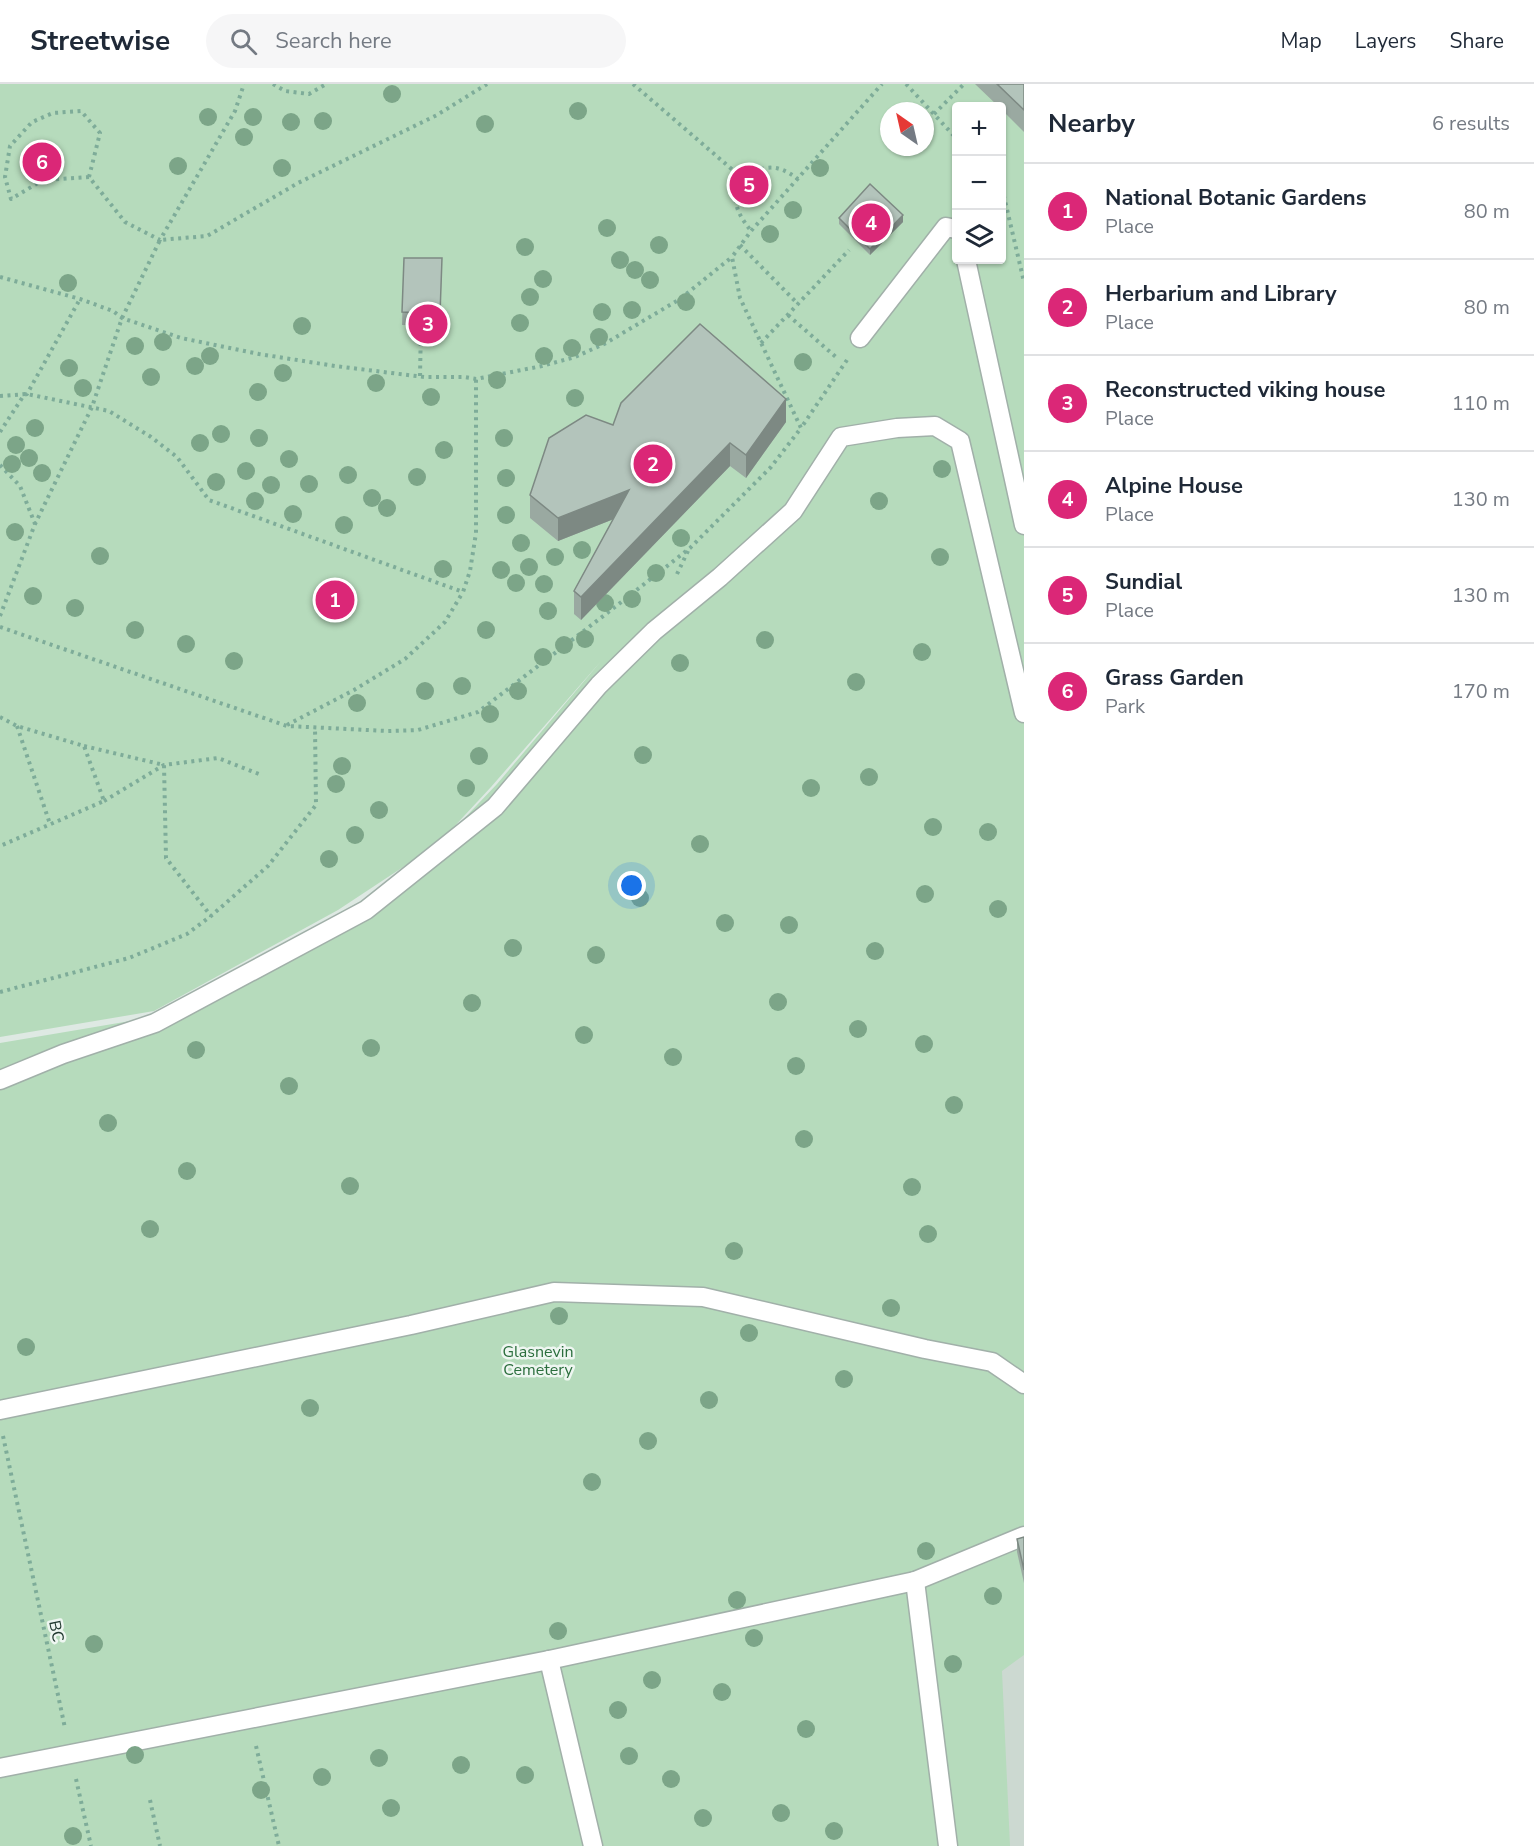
<!DOCTYPE html>
<html lang="en">
<head>
<meta charset="utf-8">
<style>
  :root { --surface:#fff; --page:#f6f6f7; --text:#1f2937; --muted:#747a83; --line:#e0e1e3; --accent:#db2777 }
  body { margin:0; font-family:"Nunito Sans",sans-serif; background:var(--page); color:var(--text) }
  .controls { position:absolute; right:18px; top:18px; display:grid; overflow:hidden; border-radius:6px; box-shadow:0 2px 4px #0004 }
  .controls button { width:54px; height:54px; display:grid; place-items:center; padding:0; border:0; border-bottom:2px solid var(--line); background:var(--surface); color:var(--text); font:30px sans-serif }
  .compass { position:absolute; left:880px; top:18px; width:54px; height:54px; border-radius:50%; background:var(--surface); box-shadow:0 2px 4px #0004; rotate:326deg }
  .you { position:absolute; left:632px; top:802px; width:21px; height:21px; margin:-15px; border:4px solid #fff; border-radius:50%; background:#1a73e8; box-shadow:0 0 0 9px #1a73e833 }
  .badge { display:grid; place-items:center; width:39px; height:39px; border-radius:50%; background:var(--accent); color:#fff; font-size:20px; font-weight:700 }
  .pin { position:absolute; translate:-50% -50%; border:3px solid #fff; box-shadow:0 2px 6px #0006 }
  .list { margin:0; padding:0; list-style:none }
  h2 { display:flex; justify-content:space-between; align-items:center; height:78px; margin:0; padding:0 24px; font-size:26px }
  h2 small { font-size:20px; font-weight:400; color:var(--muted) }
  .list li { display:grid; grid-template-columns:39px 1fr auto; gap:18px; align-items:center; box-sizing:border-box; height:96px; padding:0 24px; border-top:2px solid var(--line) }
  .list b { display:block; font-size:22px; white-space:nowrap }
  .list p { margin:0; font-size:20px; white-space:nowrap; color:var(--muted) }
  .list em { font-size:20px; font-style:normal; color:var(--muted) }
  .icon { flex:none; width:33px; height:33px; fill:none; stroke:currentColor; stroke-width:2; stroke-linecap:round; stroke-linejoin:round }
  .map { position:relative; flex:none; width:1024px; height:1762px; overflow:hidden }
  header { display:flex; align-items:center; gap:36px; box-sizing:border-box; height:84px; padding:0 30px; background:var(--surface); border-bottom:2px solid var(--line) }
  header strong { font-size:28px }
  nav { display:flex; gap:33px; margin-inline-start:auto; font-size:21px }
  .search { width:420px; height:54px; background:var(--page); display:flex; align-items:center; gap:15px; box-sizing:border-box; padding:0 21px; border-radius:33px; color:var(--muted); font-size:22px }
  main { display:flex }
  aside { flex:1; background:var(--surface) }
  .map>svg:first-child { display:block }
</style>
</head>
<body>
<header>
<strong>Streetwise</strong>
<div class="search"><svg class="icon" aria-label="search" viewBox="0 0 24 24"><circle cx="10" cy="10" r="6"/><path d="M15 15l6 6"/></svg>Search here</div>
<nav><a>Map</a><a>Layers</a><a>Share</a></nav>
</header>
<main>
<div class="map">
<svg width="1024" height="1762" viewBox="0 0 1024 1762">
  <rect width="100%" height="100%" fill="#dee9e3"/>
  <path fill="#ccd9d1" d="M1024,1545V1762H999L972,1576Z"/>
  <path fill="#b6dbbc" fill-rule="evenodd" d="M0,0H1024V1571L1002,1587L1010,1762H0V959L154,933L361,817L437,763L497,700L602,576L491,703L438,760L338,826L154,927L0,953ZM956,22H1002V176H956ZM889,27H925V63H889Z"/>
  <g fill="none" stroke-linecap="round" stroke-linejoin="round">
    <defs>
      <g id="minor">
        <path d="M966,176L1024,441"/>
        <path d="M860,254L946,143L956,145"/>
        <path d="M0,996L63,970L155,939L366,826L495,723L599,601L654,547L720,493L793,427L841,353L897,344L935,342L960,357L1024,629"/>
        <path d="M0,1326L411,1241L554,1208L703,1213L925,1265L992,1278L1024,1300"/>
        <path d="M915,1497L948,1762"/>
        <path d="M549,1576L593,1762"/>
        <path d="M0,1684L549,1576L915,1497L1024,1452"/>
      </g>
    </defs>
    <use href="#minor" stroke="#a1b0a9" stroke-width="21"/>
    <g stroke="#7eac99" stroke-width="4" stroke-dasharray="3 4.5" stroke-linecap="butt">
      <path d="M273,0L285,7L309,10L326,0"/>
      <path d="M633,0L742,94C765,81 776,79 798,95"/>
      <path d="M906,0L956,54"/>
      <path d="M934,30L964,0"/>
      <path d="M89,93L43,96L11,115L5,93L10,62L32,38L53,29L81,27L100,49L89,93L125,138L160,156L235,27L244,0"/>
      <path d="M742,94C731,118 736,127 751,147"/>
      <path d="M1002,104L1024,198"/>
      <path d="M740,161L798,220"/>
      <path d="M0,193L80,215L113,227L122,234L181,254L259,270L335,282L424,293H464L476,295L542,282L575,273L606,259L680,215L732,173"/>
      <path d="M788,231L837,274"/>
      <path d="M761,259L849,166"/>
      <path d="M847,276L801,344L740,214L732,173L751,147L882,0"/>
      <path d="M420,292L421,242"/>
      <path d="M0,312L27,310L109,327L151,353L177,373L209,416L463,508L470,487L476,449V295"/>
      <path d="M0,348L24,311L27,310L80,215"/>
      <path d="M0,381L20,402L35,440"/>
      <path d="M677,490L688,467"/>
      <path d="M0,532L35,440L92,323L122,234L160,156L207,152L298,99L437,31L487,0"/>
      <path d="M0,543L287,642L388,647L418,646L478,628L615,523L690,464L771,383L801,344"/>
      <path d="M0,633L17,642L84,662L104,717L0,762"/>
      <path d="M287,641L354,606L405,575L445,538L463,508"/>
      <path d="M17,642L50,740"/>
      <path d="M84,662L164,681L166,774L211,832"/>
      <path d="M104,717L164,681L218,674L259,690"/>
      <path d="M0,908L129,874L187,850L211,832L268,782L316,721L315,643"/>
      <path d="M3,1352L65,1644"/>
      <path d="M256,1662L279,1762"/>
      <path d="M76,1695L91,1762"/>
      <path d="M150,1716L160,1762"/>
    </g>
    <use href="#minor" stroke="#fff" stroke-width="18"/>
  </g>
  <g fill="#7ca588">
    <circle cx="392" cy="10" r="9"/>
    <circle cx="578" cy="27" r="9"/>
    <circle cx="208" cy="33" r="9"/>
    <circle cx="253" cy="33" r="9"/>
    <circle cx="323" cy="37" r="9"/>
    <circle cx="291" cy="38" r="9"/>
    <circle cx="485" cy="40" r="9"/>
    <circle cx="244" cy="53" r="9"/>
    <circle cx="178" cy="82" r="9"/>
    <circle cx="282" cy="84" r="9"/>
    <circle cx="820" cy="84" r="9"/>
    <circle cx="793" cy="126" r="9"/>
    <circle cx="607" cy="144" r="9"/>
    <circle cx="770" cy="150" r="9"/>
    <circle cx="659" cy="161" r="9"/>
    <circle cx="525" cy="163" r="9"/>
    <circle cx="620" cy="176" r="9"/>
    <circle cx="635" cy="186" r="9"/>
    <circle cx="543" cy="195" r="9"/>
    <circle cx="650" cy="196" r="9"/>
    <circle cx="68" cy="199" r="9"/>
    <circle cx="530" cy="213" r="9"/>
    <circle cx="686" cy="218" r="9"/>
    <circle cx="632" cy="226" r="9"/>
    <circle cx="602" cy="228" r="9"/>
    <circle cx="520" cy="239" r="9"/>
    <circle cx="302" cy="242" r="9"/>
    <circle cx="599" cy="253" r="9"/>
    <circle cx="163" cy="258" r="9"/>
    <circle cx="135" cy="262" r="9"/>
    <circle cx="572" cy="264" r="9"/>
    <circle cx="210" cy="272" r="9"/>
    <circle cx="544" cy="272" r="9"/>
    <circle cx="803" cy="278" r="9"/>
    <circle cx="195" cy="282" r="9"/>
    <circle cx="69" cy="284" r="9"/>
    <circle cx="283" cy="289" r="9"/>
    <circle cx="151" cy="293" r="9"/>
    <circle cx="497" cy="296" r="9"/>
    <circle cx="376" cy="299" r="9"/>
    <circle cx="83" cy="304" r="9"/>
    <circle cx="258" cy="308" r="9"/>
    <circle cx="431" cy="313" r="9"/>
    <circle cx="575" cy="314" r="9"/>
    <circle cx="35" cy="344" r="9"/>
    <circle cx="221" cy="350" r="9"/>
    <circle cx="259" cy="354" r="9"/>
    <circle cx="504" cy="354" r="9"/>
    <circle cx="200" cy="359" r="9"/>
    <circle cx="16" cy="361" r="9"/>
    <circle cx="444" cy="366" r="9"/>
    <circle cx="29" cy="374" r="9"/>
    <circle cx="289" cy="375" r="9"/>
    <circle cx="12" cy="380" r="9"/>
    <circle cx="942" cy="385" r="9"/>
    <circle cx="246" cy="387" r="9"/>
    <circle cx="42" cy="389" r="9"/>
    <circle cx="348" cy="391" r="9"/>
    <circle cx="417" cy="393" r="9"/>
    <circle cx="506" cy="394" r="9"/>
    <circle cx="216" cy="398" r="9"/>
    <circle cx="309" cy="400" r="9"/>
    <circle cx="271" cy="401" r="9"/>
    <circle cx="372" cy="414" r="9"/>
    <circle cx="255" cy="417" r="9"/>
    <circle cx="879" cy="417" r="9"/>
    <circle cx="387" cy="424" r="9"/>
    <circle cx="293" cy="430" r="9"/>
    <circle cx="506" cy="431" r="9"/>
    <circle cx="344" cy="441" r="9"/>
    <circle cx="15" cy="448" r="9"/>
    <circle cx="681" cy="454" r="9"/>
    <circle cx="521" cy="459" r="9"/>
    <circle cx="582" cy="466" r="9"/>
    <circle cx="100" cy="472" r="9"/>
    <circle cx="555" cy="473" r="9"/>
    <circle cx="940" cy="473" r="9"/>
    <circle cx="529" cy="483" r="9"/>
    <circle cx="443" cy="485" r="9"/>
    <circle cx="501" cy="486" r="9"/>
    <circle cx="656" cy="489" r="9"/>
    <circle cx="516" cy="499" r="9"/>
    <circle cx="544" cy="500" r="9"/>
    <circle cx="33" cy="512" r="9"/>
    <circle cx="632" cy="515" r="9"/>
    <circle cx="605" cy="519" r="9"/>
    <circle cx="75" cy="524" r="9"/>
    <circle cx="548" cy="527" r="9"/>
    <circle cx="135" cy="546" r="9"/>
    <circle cx="486" cy="546" r="9"/>
    <circle cx="585" cy="555" r="9"/>
    <circle cx="765" cy="556" r="9"/>
    <circle cx="186" cy="560" r="9"/>
    <circle cx="564" cy="561" r="9"/>
    <circle cx="922" cy="568" r="9"/>
    <circle cx="543" cy="573" r="9"/>
    <circle cx="234" cy="577" r="9"/>
    <circle cx="680" cy="579" r="9"/>
    <circle cx="856" cy="598" r="9"/>
    <circle cx="462" cy="602" r="9"/>
    <circle cx="425" cy="607" r="9"/>
    <circle cx="518" cy="607" r="9"/>
    <circle cx="357" cy="619" r="9"/>
    <circle cx="490" cy="630" r="9"/>
    <circle cx="643" cy="671" r="9"/>
    <circle cx="479" cy="672" r="9"/>
    <circle cx="342" cy="682" r="9"/>
    <circle cx="869" cy="693" r="9"/>
    <circle cx="336" cy="700" r="9"/>
    <circle cx="466" cy="704" r="9"/>
    <circle cx="811" cy="704" r="9"/>
    <circle cx="379" cy="726" r="9"/>
    <circle cx="933" cy="743" r="9"/>
    <circle cx="988" cy="748" r="9"/>
    <circle cx="355" cy="751" r="9"/>
    <circle cx="700" cy="760" r="9"/>
    <circle cx="329" cy="775" r="9"/>
    <circle cx="925" cy="810" r="9"/>
    <circle cx="640" cy="814" r="9"/>
    <circle cx="998" cy="825" r="9"/>
    <circle cx="725" cy="839" r="9"/>
    <circle cx="789" cy="841" r="9"/>
    <circle cx="513" cy="864" r="9"/>
    <circle cx="875" cy="867" r="9"/>
    <circle cx="596" cy="871" r="9"/>
    <circle cx="778" cy="918" r="9"/>
    <circle cx="472" cy="919" r="9"/>
    <circle cx="858" cy="945" r="9"/>
    <circle cx="584" cy="951" r="9"/>
    <circle cx="924" cy="960" r="9"/>
    <circle cx="371" cy="964" r="9"/>
    <circle cx="196" cy="966" r="9"/>
    <circle cx="673" cy="973" r="9"/>
    <circle cx="796" cy="982" r="9"/>
    <circle cx="289" cy="1002" r="9"/>
    <circle cx="954" cy="1021" r="9"/>
    <circle cx="108" cy="1039" r="9"/>
    <circle cx="804" cy="1055" r="9"/>
    <circle cx="187" cy="1087" r="9"/>
    <circle cx="350" cy="1102" r="9"/>
    <circle cx="912" cy="1103" r="9"/>
    <circle cx="150" cy="1145" r="9"/>
    <circle cx="928" cy="1150" r="9"/>
    <circle cx="734" cy="1167" r="9"/>
    <circle cx="891" cy="1224" r="9"/>
    <circle cx="559" cy="1232" r="9"/>
    <circle cx="749" cy="1249" r="9"/>
    <circle cx="26" cy="1263" r="9"/>
    <circle cx="844" cy="1295" r="9"/>
    <circle cx="709" cy="1316" r="9"/>
    <circle cx="310" cy="1324" r="9"/>
    <circle cx="648" cy="1357" r="9"/>
    <circle cx="592" cy="1398" r="9"/>
    <circle cx="926" cy="1467" r="9"/>
    <circle cx="993" cy="1512" r="9"/>
    <circle cx="737" cy="1516" r="9"/>
    <circle cx="558" cy="1547" r="9"/>
    <circle cx="754" cy="1554" r="9"/>
    <circle cx="94" cy="1560" r="9"/>
    <circle cx="953" cy="1580" r="9"/>
    <circle cx="652" cy="1596" r="9"/>
    <circle cx="722" cy="1608" r="9"/>
    <circle cx="618" cy="1626" r="9"/>
    <circle cx="806" cy="1645" r="9"/>
    <circle cx="135" cy="1671" r="9"/>
    <circle cx="629" cy="1672" r="9"/>
    <circle cx="379" cy="1674" r="9"/>
    <circle cx="461" cy="1681" r="9"/>
    <circle cx="525" cy="1691" r="9"/>
    <circle cx="322" cy="1693" r="9"/>
    <circle cx="671" cy="1695" r="9"/>
    <circle cx="261" cy="1706" r="9"/>
    <circle cx="391" cy="1724" r="9"/>
    <circle cx="781" cy="1729" r="9"/>
    <circle cx="703" cy="1734" r="9"/>
    <circle cx="834" cy="1747" r="9"/>
    <circle cx="73" cy="1752" r="9"/>
  </g>
  <g fill="#9aa9a1">
    <path d="M975,0H1024V48L1002,26V22H998Z"/>
    <path d="M839,134L903,138L870,171L839,140Z"/>
    <path d="M404,174H442L440,242L402,241Z"/>
    <path d="M786,338L746,394L730,382L581,536L574,530V507L614,435L558,457L530,434V411L613,341Z"/>
    <path d="M1024,1453V1499L1017,1468V1455Z"/>
  </g>
  <g fill="#7d8983">
    <path d="M903,131V138L870,171V165Z"/>
    <path d="M786,315V338L746,394V371Z"/>
    <path d="M730,359V382L581,536V513Z"/>
    <path d="M629,406V429L558,457V434Z"/>
  </g>
  <g fill="#b3c4bb" stroke="#7d8983" stroke-width="1.5">
    <path d="M997,0H1024V26Z"/>
    <path d="M870,100L903,131L870,165L839,134Z"/>
    <path d="M404,174H442L440,230L402,228Z"/>
    <path d="M700,240L786,315L746,371L730,359L581,513L574,507L629,406L558,434L530,411L549,354L586,331L613,341L621,319Z"/>
    <path d="M1024,1453V1486L1017,1455Z"/>
  </g>
  <g text-anchor="middle" stroke-width="5" stroke-linejoin="round" paint-order="stroke">
    <g font-size="16" fill="#2b6e3d" stroke="#eef6f1">
      <text x="538" y="1273">Glasnevin<tspan x="538" dy="18">Cemetery</tspan></text>
    </g>
    <g font-size="16" fill="#20382f" stroke="#eef6f1">
      <text transform="translate(57 1547) rotate(78)" y="6">BC</text>
    </g>
  </g>
</svg>
<div class="controls">
<button>+</button>
<button>−</button>
<button><svg class="icon" aria-label="layers" viewBox="0 0 24 24"><path d="M12 4l9 5-9 5-9-5zM3 14l9 5 9-5"/></svg></button>
</div>
<svg class="compass" viewBox="-18 -18 36 36"><path d="M0-13l5 13h-10z" fill="#e53935"/><path d="M0 13l5-13h-10z" fill="#747a83"/></svg>
<div class="you"></div>
<div class="pin badge" style="left:335px;top:516px">1</div>
<div class="pin badge" style="left:653px;top:380px">2</div>
<div class="pin badge" style="left:428px;top:240px">3</div>
<div class="pin badge" style="left:871px;top:139px">4</div>
<div class="pin badge" style="left:749px;top:101px">5</div>
<div class="pin badge" style="left:42px;top:78px">6</div>
</div>
<aside>
<h2>Nearby<small>6 results</small></h2>
<ul class="list">
<li><span class="badge">1</span><div><b>National Botanic Gardens</b><p>Place</p></div><em>80 m</em></li>
<li><span class="badge">2</span><div><b>Herbarium and Library</b><p>Place</p></div><em>80 m</em></li>
<li><span class="badge">3</span><div><b>Reconstructed viking house</b><p>Place</p></div><em>110 m</em></li>
<li><span class="badge">4</span><div><b>Alpine House</b><p>Place</p></div><em>130 m</em></li>
<li><span class="badge">5</span><div><b>Sundial</b><p>Place</p></div><em>130 m</em></li>
<li><span class="badge">6</span><div><b>Grass Garden</b><p>Park</p></div><em>170 m</em></li>
</ul>
</aside>
</main>
</body>
</html>
